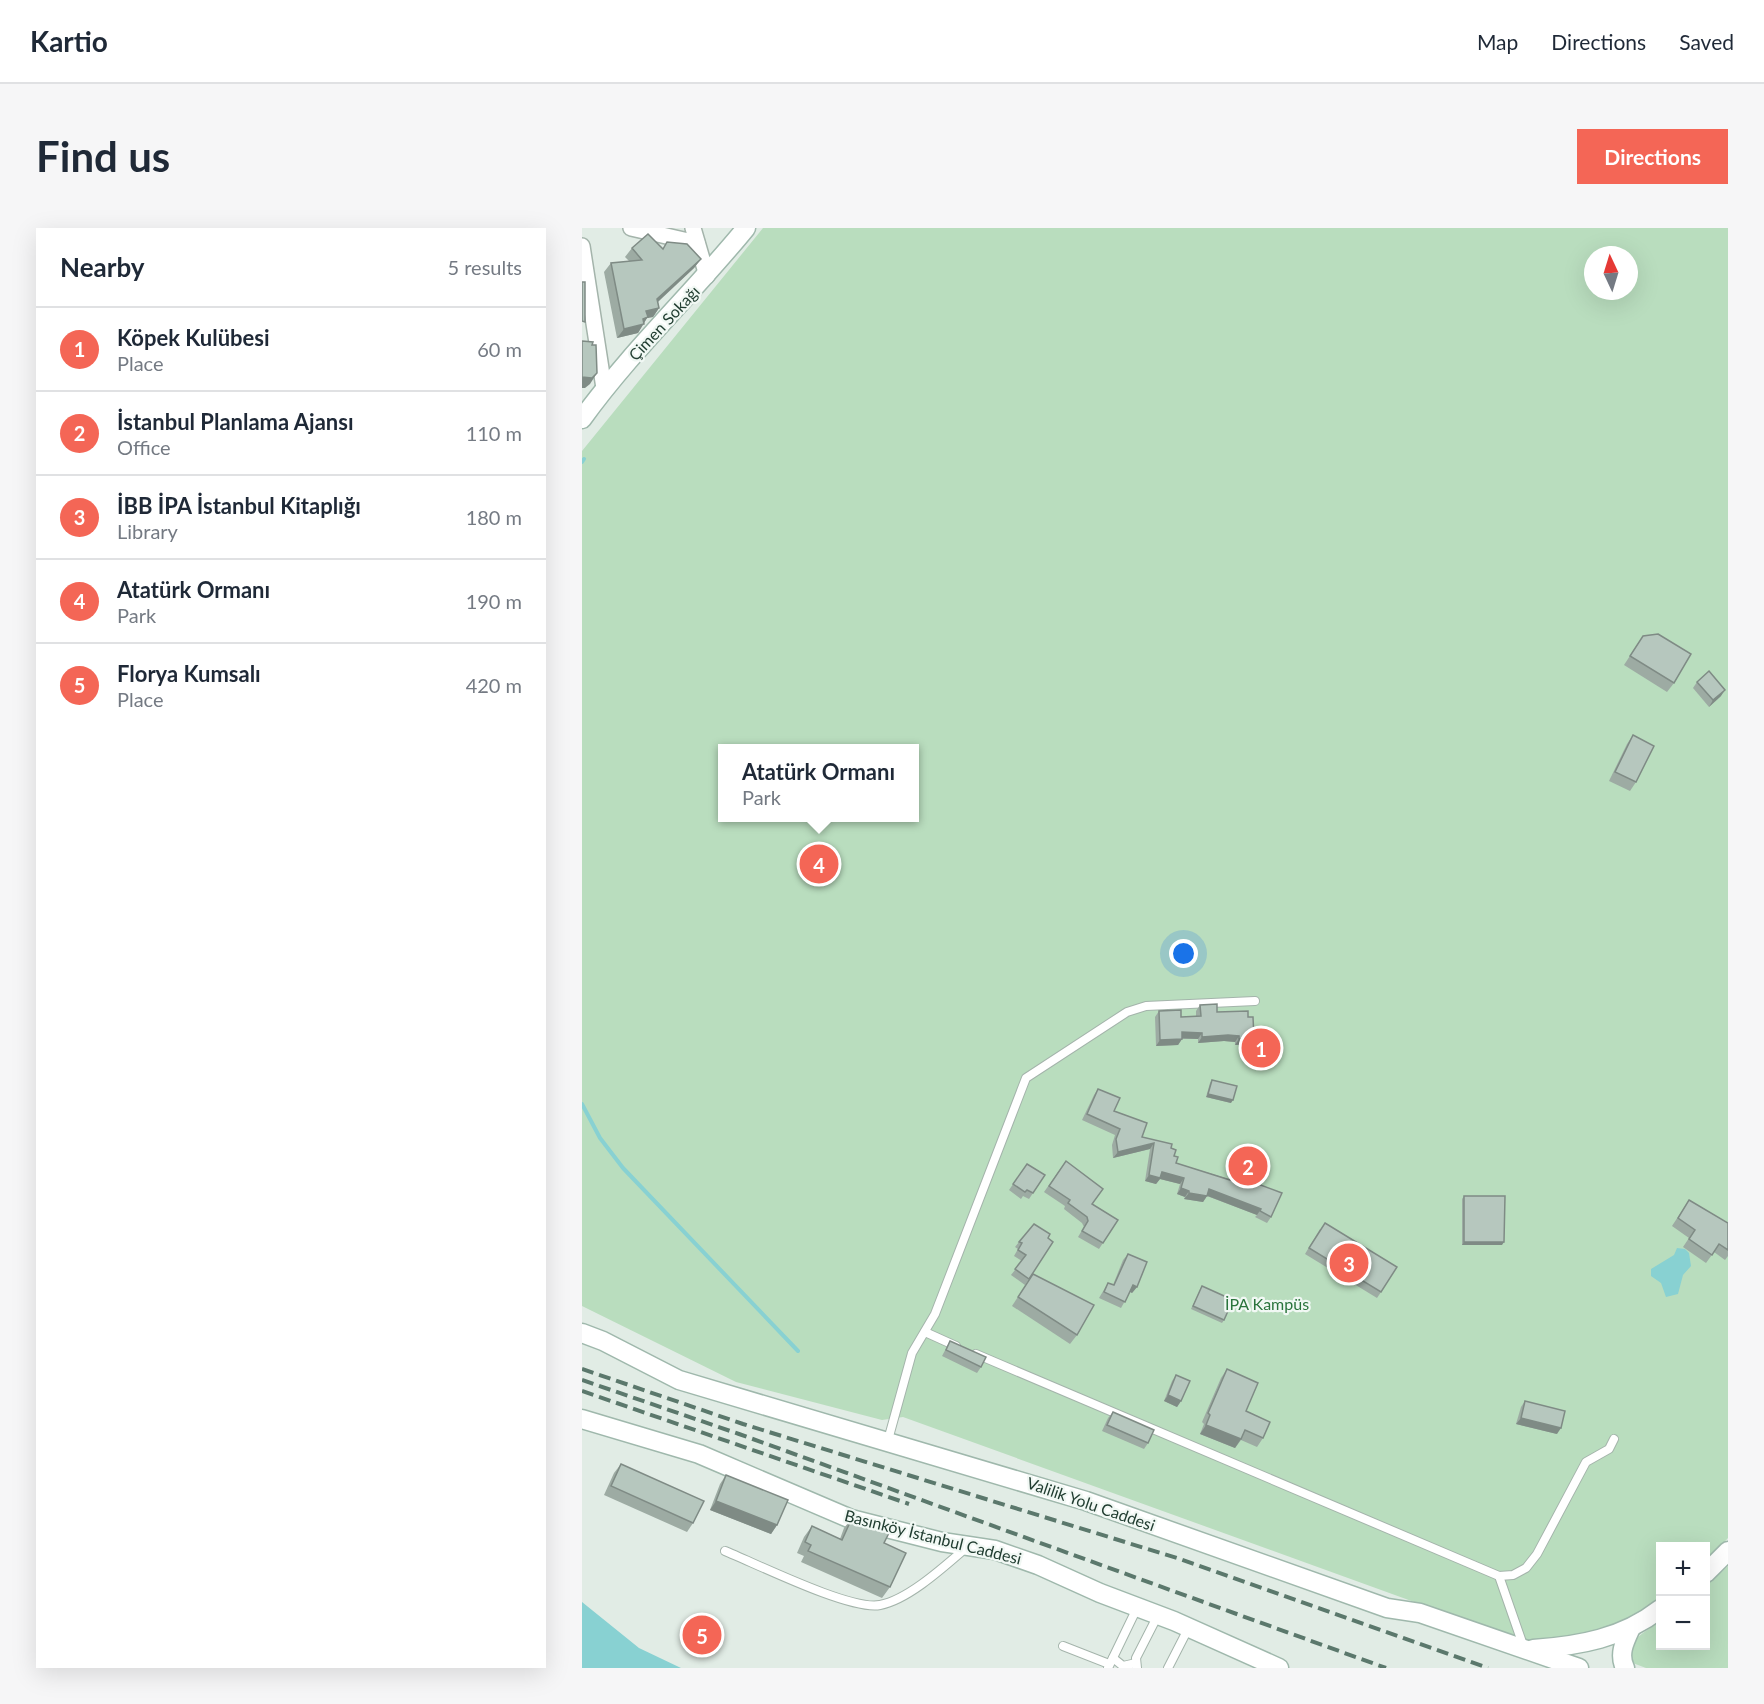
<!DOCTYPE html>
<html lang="en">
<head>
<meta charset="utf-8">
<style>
  :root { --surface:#fff; --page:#f6f6f7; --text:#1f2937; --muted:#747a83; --line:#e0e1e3; --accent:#f46656 }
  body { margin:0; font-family:Lato,sans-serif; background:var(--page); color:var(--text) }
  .controls { position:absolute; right:18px; bottom:18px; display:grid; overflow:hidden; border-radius:0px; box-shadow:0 6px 24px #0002 }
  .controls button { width:54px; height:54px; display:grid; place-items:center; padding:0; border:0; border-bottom:2px solid var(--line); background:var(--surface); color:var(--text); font:30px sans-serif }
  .compass { position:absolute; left:1002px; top:18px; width:54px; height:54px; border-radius:50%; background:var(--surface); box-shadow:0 6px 24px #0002; rotate:356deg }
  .you { position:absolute; left:602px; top:726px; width:21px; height:21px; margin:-15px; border:4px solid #fff; border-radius:50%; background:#1a73e8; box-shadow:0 0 0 9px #1a73e833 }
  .badge { display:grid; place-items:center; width:39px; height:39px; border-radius:50%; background:var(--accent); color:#fff; font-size:20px; font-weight:700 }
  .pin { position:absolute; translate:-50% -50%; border:3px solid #fff; box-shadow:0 2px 6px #0006 }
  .popup { position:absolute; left:136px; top:516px; width:201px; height:78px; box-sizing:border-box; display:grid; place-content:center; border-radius:0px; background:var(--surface); filter:drop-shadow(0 2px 4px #0005); font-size:20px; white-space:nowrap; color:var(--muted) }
  .popup b { font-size:22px; color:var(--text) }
  .popup::after { content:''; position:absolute; left:50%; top:100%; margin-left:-12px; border:12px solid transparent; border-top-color:var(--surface) }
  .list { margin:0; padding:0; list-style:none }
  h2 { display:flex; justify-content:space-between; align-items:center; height:78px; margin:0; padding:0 24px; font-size:26px }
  h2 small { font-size:20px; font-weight:400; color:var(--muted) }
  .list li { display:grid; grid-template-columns:39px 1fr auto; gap:18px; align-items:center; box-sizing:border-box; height:84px; padding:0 24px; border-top:2px solid var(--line) }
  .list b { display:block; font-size:22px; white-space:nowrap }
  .list p { margin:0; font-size:20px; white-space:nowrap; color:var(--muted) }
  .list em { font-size:20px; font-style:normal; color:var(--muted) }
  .map { position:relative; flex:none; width:1146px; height:1440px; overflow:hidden; border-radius:0px }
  header { display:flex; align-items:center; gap:36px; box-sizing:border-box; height:84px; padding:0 30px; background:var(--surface); border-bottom:2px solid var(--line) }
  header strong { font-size:28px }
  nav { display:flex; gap:33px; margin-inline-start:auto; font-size:21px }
  .intro { display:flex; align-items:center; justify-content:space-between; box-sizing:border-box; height:144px; padding:0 36px }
  h1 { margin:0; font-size:42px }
  .button { padding:15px 27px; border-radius:0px; background:var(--accent); color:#fff; font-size:21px; font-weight:700 }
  main { display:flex; gap:36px; padding:0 36px }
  aside { flex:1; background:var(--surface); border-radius:0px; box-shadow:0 6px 24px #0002 }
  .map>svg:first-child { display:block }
</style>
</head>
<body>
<header>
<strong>Kartio</strong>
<nav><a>Map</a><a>Directions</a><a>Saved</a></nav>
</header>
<div class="intro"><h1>Find us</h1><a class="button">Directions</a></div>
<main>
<aside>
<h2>Nearby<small>5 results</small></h2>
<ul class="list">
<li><span class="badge">1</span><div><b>Köpek Kulübesi</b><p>Place</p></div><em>60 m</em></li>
<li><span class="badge">2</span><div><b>İstanbul Planlama Ajansı</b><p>Office</p></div><em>110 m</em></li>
<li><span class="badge">3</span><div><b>İBB İPA İstanbul Kitaplığı</b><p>Library</p></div><em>180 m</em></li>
<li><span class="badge">4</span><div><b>Atatürk Ormanı</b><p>Park</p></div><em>190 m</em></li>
<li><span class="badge">5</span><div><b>Florya Kumsalı</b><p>Place</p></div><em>420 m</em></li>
</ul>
</aside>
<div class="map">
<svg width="1146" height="1440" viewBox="0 0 1146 1440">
  <rect width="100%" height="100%" fill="#e1ece5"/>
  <g fill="#b9ddbe" fill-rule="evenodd">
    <path d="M181,0H1146V1310L1124,1334V1318H1078V1373L1018,1406L950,1413L846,1379L321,1189L300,1192L154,1154L0,1078V223ZM1011,27H1047V63H1011ZM141,520H333V590H141Z"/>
    <path d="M1146,1338V1440H1064L1048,1434C1045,1412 1062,1404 1078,1394V1418H1124V1358Z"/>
  </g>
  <g fill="#88d1d2">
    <path d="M1095,1020L1103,1021L1107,1025L1109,1038L1101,1047L1096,1066L1084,1069L1079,1055L1069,1048V1041L1092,1027Z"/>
    <path d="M0,1374L57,1420L99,1440H0Z"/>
  </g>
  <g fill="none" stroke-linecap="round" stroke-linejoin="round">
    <g stroke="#88d1d2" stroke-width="4">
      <path d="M0,234L2,231"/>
      <path d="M0,876L18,910L41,940L216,1123"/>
    </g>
    <defs>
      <g id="service">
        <path d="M343,1104L374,1118"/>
        <path d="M394,1126L917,1348L931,1347L944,1340L955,1326L1004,1234L1027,1221L1032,1211"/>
        <path d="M306,1212L330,1125L353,1086L444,850L545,784L564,778L673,773"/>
        <path d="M143,1323C175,1336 269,1383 298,1377C326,1372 363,1338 385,1319"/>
        <path d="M917,1348L942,1420"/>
        <path d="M481,1418L527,1436"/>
        <path d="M531,1430L541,1438L554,1435"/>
        <path d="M526,1440L555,1380"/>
        <path d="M555,1440L554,1430L576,1387"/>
        <path d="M586,1440L606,1401"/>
      </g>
      <g id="minor">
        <path d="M49,0L115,15"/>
        <path d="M111,0L125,48"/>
        <path d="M0,18L22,160"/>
      </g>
      <g id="secondary">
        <path d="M0,191C49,123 111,65 164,0"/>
        <path d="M0,1105L21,1113L97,1152L504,1273L805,1380L838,1385L997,1440"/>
        <path d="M0,1191L117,1226L269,1291L360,1314L413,1322L456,1337L518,1365L592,1393L697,1440"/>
        <path d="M1124,1345L1146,1323"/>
        <path d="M951,1421C997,1418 1041,1410 1078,1381"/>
        <path d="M1043,1440C1036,1426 1043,1413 1049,1400"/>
      </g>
    </defs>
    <use href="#service" stroke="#a4b4ab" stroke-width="10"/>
    <use href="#minor" stroke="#a4b4ab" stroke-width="18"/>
    <use href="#secondary" stroke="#9fb8ac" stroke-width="21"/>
    <use href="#service" stroke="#fff" stroke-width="8"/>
    <use href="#minor" stroke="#fff" stroke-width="15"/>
    <use href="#secondary" stroke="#fff" stroke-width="18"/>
    <g stroke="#5b786c" stroke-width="4" stroke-dasharray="12 6" stroke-linecap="butt">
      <path d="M0,1141L161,1196L598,1331L906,1440"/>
      <path d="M0,1152L157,1206L804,1440"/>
      <path d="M0,1163L327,1276"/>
    </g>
  </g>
  <g fill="#9daba3">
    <path d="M50,20L81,21L119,31L112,40L76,74L77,80L71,89L65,90L56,105L35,110L22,44L29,35L47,33L43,29Z"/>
    <path d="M1061,408L1092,455L1085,464L1042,437Z"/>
    <path d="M1115,454L1139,468L1127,479L1111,460Z"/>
    <path d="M1051,507L1054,554L1048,563L1027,553L1045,516Z"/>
    <path d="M618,777L635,784L668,816L653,817V814L642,813L616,815V811H600L596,817L574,818L573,789L577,783L599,789H614V783Z"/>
    <path d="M630,852L649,875L624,869L628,855Z"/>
    <path d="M516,861L532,883L560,909L589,920L594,935L647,951L650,947L689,989L685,995L673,989L675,987L625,968L621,974L602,971L603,969L595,966L598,956L578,951L574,956L563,953L568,921L531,930L530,917L533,907L500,892L512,867Z"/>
    <path d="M484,933L510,976L536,992L517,1021L496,1009L502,999L500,995L482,981L483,978L462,964Z"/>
    <path d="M445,936L463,947L447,971L441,968L439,971L427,962Z"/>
    <path d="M882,968L920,1017H880V971Z"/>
    <path d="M1107,972L1146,995V1028L1143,1032L1132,1024L1124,1035L1101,1019L1107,1010L1090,998Z"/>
    <path d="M738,1001L799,1064L795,1070L723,1026Z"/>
    <path d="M466,1010L471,1014L443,1057L429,1047L440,1033L432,1028L436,1021L433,1019L437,1014Z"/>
    <path d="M546,1026L555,1059L550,1065L548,1064L539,1080L517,1070L526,1055L531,1057L541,1032Z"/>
    <path d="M451,1046L495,1107L488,1116L430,1078Z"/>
    <path d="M620,1058L642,1092L640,1095L609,1081Z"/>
    <path d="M368,1113L399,1139L395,1145L360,1128Z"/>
    <path d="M645,1141L664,1183L681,1210L675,1219L659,1212L653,1220L618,1206L622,1196L620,1194L639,1150Z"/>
    <path d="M594,1147L599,1173L595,1179L582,1173L590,1153Z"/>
    <path d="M943,1173L975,1206L934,1196L939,1179Z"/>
    <path d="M531,1184L566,1215L562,1221L520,1203L526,1190Z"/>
    <path d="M39,1236L111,1295L105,1304L22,1267L32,1245Z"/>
    <path d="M144,1247L195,1297L189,1306L128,1282L138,1256Z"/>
    <path d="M270,1290L302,1315L308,1359L300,1370L219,1334L222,1328L215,1325L222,1309L230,1298L258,1311L262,1300Z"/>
  </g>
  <g fill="#7f8b85">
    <path d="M119,31L112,40L69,80L75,71Z"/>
    <path d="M77,80L71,89L65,90L56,105L35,110L42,101L64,83Z"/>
    <path d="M15,145L8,156L3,160H0V149Z"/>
    <path d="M1143,462L1139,468L1127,479L1131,472Z"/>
    <path d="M600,804L620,805L616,811L595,810Z"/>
    <path d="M646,807L657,808L653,814L642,813L616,815L620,809Z"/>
    <path d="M672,810L668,816L653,817L657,811Z"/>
    <path d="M600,811L596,817L574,818L578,812Z"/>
    <path d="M626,866L651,872L649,875L624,869Z"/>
    <path d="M572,915L568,921L531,930L536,924Z"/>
    <path d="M580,944L602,950L598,956L578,951L574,956L563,953L567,947Z"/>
    <path d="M599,960L607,963L603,969L595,966Z"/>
    <path d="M627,961L679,981L675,987L623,967Z"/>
    <path d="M607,965L625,968L621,974L602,971Z"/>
    <path d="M882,1014H922L920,1017H880Z"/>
    <path d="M551,1057L555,1059L550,1065L547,1063Z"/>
    <path d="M586,1167L599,1173L595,1179L582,1173Z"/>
    <path d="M939,1190L979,1200L975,1206L934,1196Z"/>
    <path d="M624,1197L659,1211L653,1220L618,1206Z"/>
    <path d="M134,1273L195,1297L189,1306L128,1282Z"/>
  </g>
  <g fill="#b6c7be" stroke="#7f8b85" stroke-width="1.5">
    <path d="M66,6L81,21L85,14L105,16L119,31L75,71L77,80L64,83L66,89L61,91L62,96L42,101L29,35L60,32L50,20Z"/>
    <path d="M0,54H3V94L0,93Z"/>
    <path d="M0,113L11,114L10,117H14L15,145L10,150L0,149Z"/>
    <path d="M1076,406L1109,426L1092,455L1048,428L1061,408Z"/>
    <path d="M1127,443L1143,462L1131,472L1115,454Z"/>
    <path d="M1051,507L1072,518L1054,554L1033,544Z"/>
    <path d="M635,776V784L666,783V789H671L672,810L657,811V808L646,807L620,809V805L600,804V811L578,812L577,783L599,782V789L619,788L618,777Z"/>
    <path d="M630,852L655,858L651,872L626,866Z"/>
    <path d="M516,861L538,870L532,883L565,895L560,909L590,916L589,920L594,922L592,928L596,929L594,935L648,952L650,947L657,949L700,965L689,989L678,983L679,981L627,961L625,968L607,965V963L599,960L602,950L580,944L578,950L567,947L572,915L536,924L534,911L538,901L505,886Z"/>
    <path d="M484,933L521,961L510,976L536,992L521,1015L500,1003L506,993L505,989L486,975L488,972L467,958Z"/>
    <path d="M445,936L463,947L451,965L445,962L443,964L431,956Z"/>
    <path d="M882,968H923L922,1014H882Z"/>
    <path d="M1107,972L1146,995V1022L1137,1016L1130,1027L1107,1011L1113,1002L1096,990Z"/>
    <path d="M743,995L815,1039L799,1064L727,1020Z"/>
    <path d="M452,996L468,1006L466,1010L471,1014L447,1051L433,1041L444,1027L436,1022L440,1015L437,1014Z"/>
    <path d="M546,1026L565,1034L555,1059L551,1057L543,1074L522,1064L526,1055L532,1057Z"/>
    <path d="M451,1046L512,1077L495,1107L436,1069Z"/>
    <path d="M620,1058L651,1072L642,1092L611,1078Z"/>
    <path d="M368,1113L404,1129L399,1139L364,1122Z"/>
    <path d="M645,1141L676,1155L664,1183L688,1194L681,1210L663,1202L659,1211L624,1197L628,1187L626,1185Z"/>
    <path d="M594,1147L608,1153L599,1173L586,1167Z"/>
    <path d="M943,1173L983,1183L979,1200L939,1190Z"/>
    <path d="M531,1184L572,1202L566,1215L525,1197Z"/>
    <path d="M39,1236L122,1273L111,1295L29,1258Z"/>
    <path d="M144,1247L206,1272L195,1297L134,1273Z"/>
    <path d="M270,1290L307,1305L302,1315L324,1325L308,1359L226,1323L229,1317L223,1314L230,1298L260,1312Z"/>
  </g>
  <g text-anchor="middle" stroke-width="4.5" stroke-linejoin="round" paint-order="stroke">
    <g font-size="16" fill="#213d31" stroke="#f1f8f4">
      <text transform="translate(82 95) rotate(-47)" y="6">Çimen Sokağı</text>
      <text transform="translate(509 1276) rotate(19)" y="6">Valilik Yolu Caddesi</text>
      <text transform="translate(351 1309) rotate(14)" y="6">Basınköy İstanbul Caddesi</text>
    </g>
    <g font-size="16" fill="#2a743c" stroke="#f1f8f4">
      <text x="685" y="1082">İPA Kampüs</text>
    </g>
  </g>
</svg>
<div class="controls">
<button>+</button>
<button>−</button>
</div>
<svg class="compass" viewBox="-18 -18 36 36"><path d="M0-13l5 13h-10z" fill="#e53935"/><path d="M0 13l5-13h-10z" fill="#747a83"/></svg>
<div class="you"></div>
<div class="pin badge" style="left:679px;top:820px">1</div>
<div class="pin badge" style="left:666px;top:938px">2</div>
<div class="pin badge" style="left:767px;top:1035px">3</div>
<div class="pin badge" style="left:237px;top:636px">4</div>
<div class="popup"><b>Atatürk Ormanı</b>Park</div>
<div class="pin badge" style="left:120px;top:1407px">5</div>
</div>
</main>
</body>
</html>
